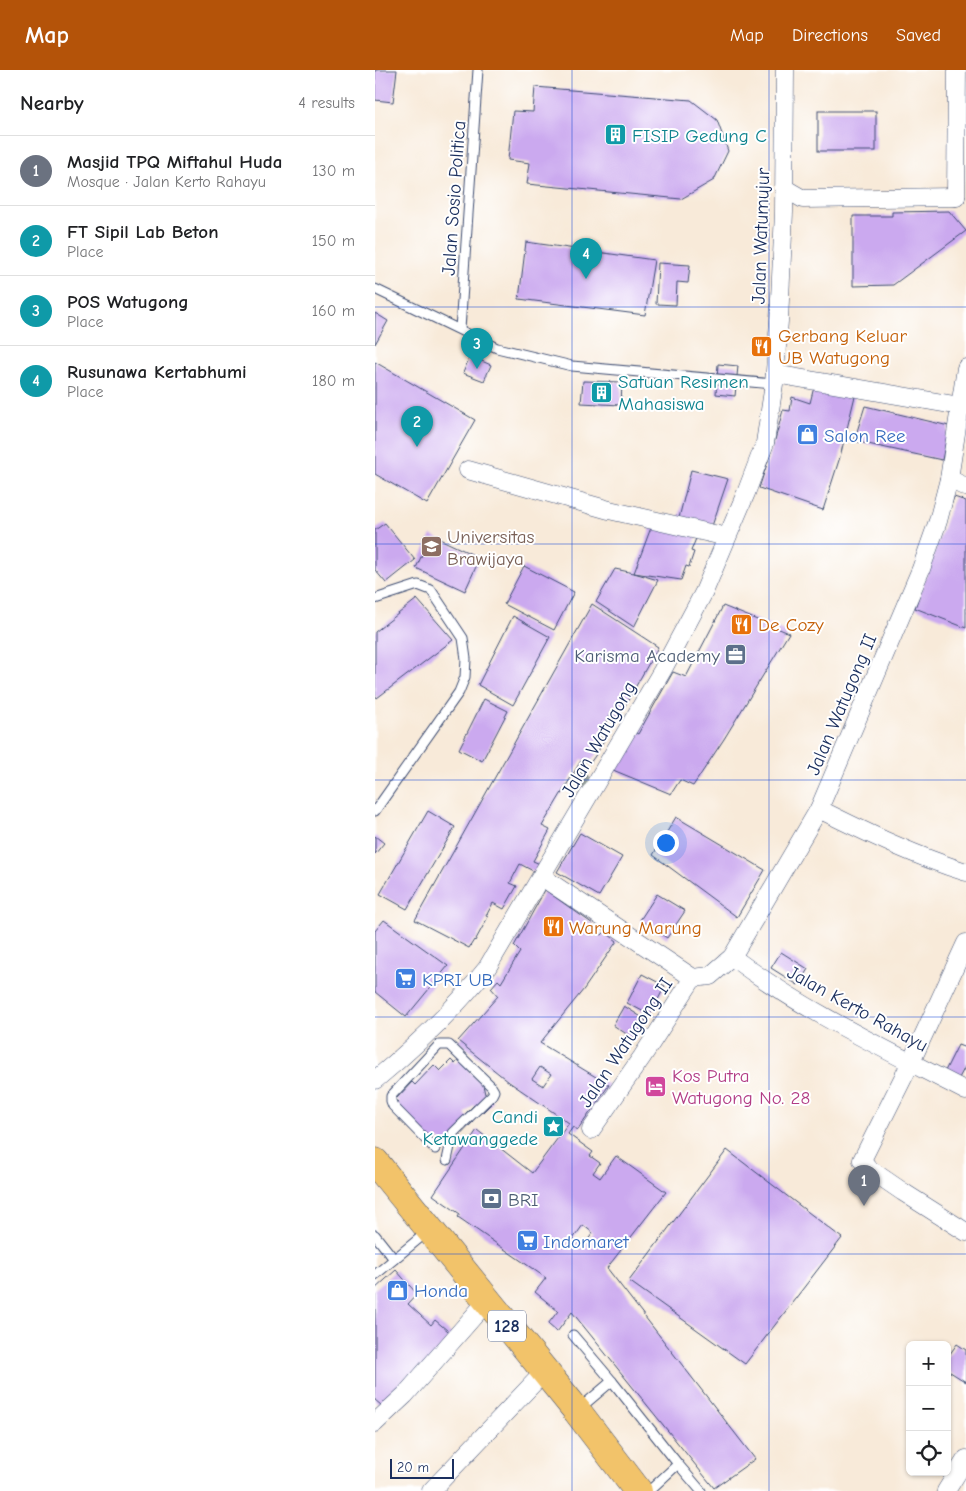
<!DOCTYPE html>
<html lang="en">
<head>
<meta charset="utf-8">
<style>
  :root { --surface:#fff; --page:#f2f2f2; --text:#202124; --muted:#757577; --line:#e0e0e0; --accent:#b45309 }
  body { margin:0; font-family:"Comic Neue",sans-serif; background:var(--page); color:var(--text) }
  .controls { position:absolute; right:15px; bottom:15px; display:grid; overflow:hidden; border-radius:8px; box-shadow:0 1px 4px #0004 }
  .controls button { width:45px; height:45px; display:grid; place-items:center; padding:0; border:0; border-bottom:1px solid var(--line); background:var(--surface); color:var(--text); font:25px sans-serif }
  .scale { position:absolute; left:15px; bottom:12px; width:64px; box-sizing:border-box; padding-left:5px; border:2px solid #1b2f5e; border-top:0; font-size:14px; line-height:18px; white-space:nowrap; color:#1b2f5e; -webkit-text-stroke:4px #fff; paint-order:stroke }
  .you { position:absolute; left:290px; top:772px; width:18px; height:18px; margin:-12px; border:4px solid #fff; border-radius:50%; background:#1a73e8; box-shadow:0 0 0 8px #1a73e833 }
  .badge { display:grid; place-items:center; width:32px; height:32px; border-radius:50%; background:var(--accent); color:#fff; font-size:16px; font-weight:700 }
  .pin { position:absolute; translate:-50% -41px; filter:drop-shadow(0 1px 2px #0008) }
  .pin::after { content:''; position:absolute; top:26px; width:18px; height:15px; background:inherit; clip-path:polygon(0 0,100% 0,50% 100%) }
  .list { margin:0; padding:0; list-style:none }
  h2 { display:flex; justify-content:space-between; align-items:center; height:65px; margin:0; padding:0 20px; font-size:21px }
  h2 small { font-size:16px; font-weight:400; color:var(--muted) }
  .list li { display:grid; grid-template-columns:32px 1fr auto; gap:15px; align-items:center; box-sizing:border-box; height:70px; padding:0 20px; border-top:1px solid var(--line) }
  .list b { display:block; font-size:19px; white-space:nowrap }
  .list p { margin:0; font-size:16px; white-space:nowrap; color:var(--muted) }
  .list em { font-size:16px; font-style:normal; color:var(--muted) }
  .icon { flex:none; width:28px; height:28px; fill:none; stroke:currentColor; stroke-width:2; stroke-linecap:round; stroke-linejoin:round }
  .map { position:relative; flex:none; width:591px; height:1421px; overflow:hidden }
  header { display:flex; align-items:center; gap:30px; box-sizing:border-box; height:70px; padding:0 25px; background:var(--accent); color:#fff }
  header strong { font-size:24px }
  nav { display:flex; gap:28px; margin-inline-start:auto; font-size:18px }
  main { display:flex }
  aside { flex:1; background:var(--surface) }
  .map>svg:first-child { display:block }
</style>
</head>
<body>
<header>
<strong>Map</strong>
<nav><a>Map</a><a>Directions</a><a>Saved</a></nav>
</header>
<main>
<aside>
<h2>Nearby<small>4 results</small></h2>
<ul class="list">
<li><span class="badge" style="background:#6b7280">1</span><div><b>Masjid TPQ Miftahul Huda</b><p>Mosque · Jalan Kerto Rahayu</p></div><em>130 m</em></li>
<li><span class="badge" style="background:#0f9aa8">2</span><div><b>FT Sipil Lab Beton</b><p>Place</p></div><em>150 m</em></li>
<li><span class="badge" style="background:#0f9aa8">3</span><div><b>POS Watugong</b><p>Place</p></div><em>160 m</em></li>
<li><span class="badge" style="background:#0f9aa8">4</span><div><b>Rusunawa Kertabhumi</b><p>Place</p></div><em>180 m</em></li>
</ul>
</aside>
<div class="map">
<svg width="591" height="1421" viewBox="0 0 591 1421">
  <rect width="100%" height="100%" fill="#fff"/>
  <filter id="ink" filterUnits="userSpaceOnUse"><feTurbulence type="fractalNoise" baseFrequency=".02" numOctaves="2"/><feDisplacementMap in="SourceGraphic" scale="10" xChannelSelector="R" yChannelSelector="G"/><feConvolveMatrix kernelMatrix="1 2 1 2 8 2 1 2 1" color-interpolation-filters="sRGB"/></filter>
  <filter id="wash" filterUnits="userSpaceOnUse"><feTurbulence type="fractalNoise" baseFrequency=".0096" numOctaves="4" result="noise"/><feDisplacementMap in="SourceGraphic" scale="20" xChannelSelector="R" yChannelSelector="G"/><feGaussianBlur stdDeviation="1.12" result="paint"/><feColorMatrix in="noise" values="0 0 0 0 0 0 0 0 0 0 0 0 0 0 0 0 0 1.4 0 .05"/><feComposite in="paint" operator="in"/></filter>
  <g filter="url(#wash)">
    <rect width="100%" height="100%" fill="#f8ead9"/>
    <g id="blocks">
      <g fill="#cba9ef" fill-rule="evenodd">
        <path d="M0,0H22L18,32L0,30Z"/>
        <path d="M160,17L316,30L342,50L353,81L339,110L306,129L152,114L155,93L133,90L138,41L158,42Z"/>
        <rect x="443" y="41" width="58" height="40"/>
        <path d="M574,141L591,161L518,215L478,216V146H517V142Z"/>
        <path d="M151,172L279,190L270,245L144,229Z"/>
        <path d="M283,193L315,195L313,213L302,212L301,235L281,234Z"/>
        <path d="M0,243L13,251L0,274Z"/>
        <path d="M95,286L116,295L109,311L88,303Z"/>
        <path d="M0,292L100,350L52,434L0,404Z"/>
        <path d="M343,294L363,296L360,326L341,324Z"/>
        <path d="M208,311L247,312L246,335L206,333Z"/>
        <path d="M439,317L480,326L465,387L448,440L384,418L400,370L408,340L415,341L417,327L435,333Z"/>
        <path d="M490,336L574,356L567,390L479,371Z"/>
        <path d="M316,400L353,409L337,456L304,448Z"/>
        <path d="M579,427L591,431V558L540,538Z"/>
        <path d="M10,453L40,490L11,513L0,500V460Z"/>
        <path d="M277,455L322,466L316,481L319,482L314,497L311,496L306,510L259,503L283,510L259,557L221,532L240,499L259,503Z"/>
        <path d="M56,465L105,488L90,521L41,498Z"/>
        <path d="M149,496L199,522L179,560L129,534Z"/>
        <path d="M42,529L78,570L2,628L0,625V562Z"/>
        <path d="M217,534L283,577L243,648L236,644L223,666L229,670L222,683L215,693L207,689L167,756L175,760L158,791L165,794L160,802L145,794L135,813L142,816L129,839L118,833L111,846L113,847L100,871L99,870L94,878L40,850Z"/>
        <path d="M348,536L414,563L349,669L318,716L305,710L296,724L238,700L259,662L263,664L298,602L311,607Z"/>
        <path d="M138,546L175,567L138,635L103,615Z"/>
        <path d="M109,629L133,641L107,691L84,679Z"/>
        <path d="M53,741L80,757L32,839L5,824Z"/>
        <path d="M301,747L390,800L362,847L278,785Z"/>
        <path d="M205,763L247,787L224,826L182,802Z"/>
        <path d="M0,766L9,773L0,784Z"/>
        <path d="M170,820L218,854L212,862L217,865L220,860L227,865L230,862L242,871L209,919L165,973L234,1015L203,1060L198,1057L193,1064L218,1082L215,1086L225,1093L218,1103L225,1108L241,1086L291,1122L232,1198L380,1389L339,1418L197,1242L182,1262L173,1254L183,1241L160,1222L171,1208L83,1147L85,1144L58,1125L102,1060L157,1103L194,1053L134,1012L83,971L123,926L116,918L123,910L126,913L145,882L139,876ZM165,997L176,1004L168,1016L157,1009ZM208,1155L218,1163L208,1176L198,1169Z"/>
        <path d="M282,824L310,841L292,868L265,850Z"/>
        <path d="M9,850L73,896L31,947L0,922V861Z"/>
        <path d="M406,882L433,899L423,915L396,898Z"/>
        <path d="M267,904L290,916L275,945L252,933Z"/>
        <path d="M249,936L271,950L259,969L238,955Z"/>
        <path d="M583,975L591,978V995L584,1008L570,1001Z"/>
        <path d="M89,984L99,994L93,1000L108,1015L110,1024L118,1032L107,1043L99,1035L90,1044L98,1052L73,1078L64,1069L59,1074L21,1036L24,1032L21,1029L37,1012L40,1015L59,995L65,1001L76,990L80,994Z"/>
        <path d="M352,1080L467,1168L370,1294L254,1211Z"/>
        <path d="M21,1200L42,1224L33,1234L56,1255L60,1250L79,1266L12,1340L0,1330V1219Z"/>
        <path d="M582,1274L591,1280V1312L572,1300V1288Z"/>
      </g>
    </g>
  </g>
  <g filter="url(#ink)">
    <use href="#blocks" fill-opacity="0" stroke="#3c4b70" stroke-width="1"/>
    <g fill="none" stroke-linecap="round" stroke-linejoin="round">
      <defs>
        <g id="lane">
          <path d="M0,219L122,278L197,296L399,314"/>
          <path d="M85,259L103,0"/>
          <path d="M0,529L43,515L56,520L88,568L91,589L90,607L84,622L0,741"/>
          <path d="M60,1079L18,1036L16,1031V1026L64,975H74L116,1016L119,1021L117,1025L78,1063L72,1090"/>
          <path d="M0,1165L19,1189"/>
          <path d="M0,1205L52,1162"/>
          <path d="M198,1265L237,1311"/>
          <path d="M204,1339L237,1311L303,1394L326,1421"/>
          <path d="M274,1421L303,1394"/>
        </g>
        <g id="street">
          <path d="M409,118L428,129L581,127"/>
          <path d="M581,127L582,0"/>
          <path d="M400,304L591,337"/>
          <path d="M93,400L234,440L352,467"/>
          <path d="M574,409L591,417"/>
          <path d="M444,739C492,763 540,786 591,802"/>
          <path d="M167,807L318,908L335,906L357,887L444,739L546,499L563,451L574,409L591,298"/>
          <path d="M591,873L536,992L487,1090L493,1098L528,1122L591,1162"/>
          <path d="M357,887C429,941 512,980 591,1021"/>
          <path d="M0,1010C41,976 79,940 112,898L287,601L329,522L371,423L390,373L399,314L404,251L409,142L410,0"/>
          <path d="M216,1060L267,987L318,908"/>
          <path d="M0,1353L30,1325L112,1231"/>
          <path d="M56,1421L169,1302"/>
          <path d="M571,1421L591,1389"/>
        </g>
        <path id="primary" d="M0,1092L202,1341L263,1421"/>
      </defs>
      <use href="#lane" stroke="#3c4b70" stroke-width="11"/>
      <use href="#street" stroke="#3c4b70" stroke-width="19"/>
      <use href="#primary" stroke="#3c4b70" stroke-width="29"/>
      <use href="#lane" stroke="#fff" stroke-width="9"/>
      <use href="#street" stroke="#fff" stroke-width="18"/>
      <use href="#primary" stroke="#f2c36a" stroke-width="28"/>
    </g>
    <circle fill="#939b98" cx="205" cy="709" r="8"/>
  </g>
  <path fill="none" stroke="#1d4ed8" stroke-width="1" stroke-opacity="0.55" d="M197,0V1421M394,0V1421M0,237H591M0,474H591M0,710H591M0,947H591M0,1184H591"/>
  <defs>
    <symbol id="building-square" viewBox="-11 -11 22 22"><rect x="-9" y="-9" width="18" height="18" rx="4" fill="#0f9aa8" stroke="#fff"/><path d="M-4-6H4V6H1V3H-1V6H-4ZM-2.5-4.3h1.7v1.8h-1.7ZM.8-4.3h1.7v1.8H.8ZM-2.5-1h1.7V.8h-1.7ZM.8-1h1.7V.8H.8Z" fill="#fff"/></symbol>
    <symbol id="restaurant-square" viewBox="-11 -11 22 22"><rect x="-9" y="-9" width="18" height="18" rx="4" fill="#e8710a" stroke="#fff"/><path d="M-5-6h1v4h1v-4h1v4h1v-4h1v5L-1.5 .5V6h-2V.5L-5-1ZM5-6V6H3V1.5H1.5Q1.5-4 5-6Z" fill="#fff"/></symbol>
    <symbol id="shop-square" viewBox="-11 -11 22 22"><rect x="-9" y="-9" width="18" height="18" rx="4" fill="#3f7fe0" stroke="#fff"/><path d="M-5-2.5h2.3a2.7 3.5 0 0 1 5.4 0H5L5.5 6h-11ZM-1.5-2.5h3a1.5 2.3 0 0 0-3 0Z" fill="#fff"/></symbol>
    <symbol id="university-square" viewBox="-11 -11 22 22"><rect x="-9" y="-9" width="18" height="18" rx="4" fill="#8d6e63" stroke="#fff"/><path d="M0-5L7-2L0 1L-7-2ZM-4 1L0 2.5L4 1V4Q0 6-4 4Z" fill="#fff"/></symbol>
    <symbol id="office-square" viewBox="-11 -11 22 22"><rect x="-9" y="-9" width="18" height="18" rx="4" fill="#5c6f8a" stroke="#fff"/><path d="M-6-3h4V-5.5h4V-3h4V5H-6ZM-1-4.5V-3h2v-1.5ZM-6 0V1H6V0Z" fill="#fff"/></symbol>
    <symbol id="supermarket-square" viewBox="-11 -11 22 22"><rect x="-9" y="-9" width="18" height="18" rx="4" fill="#3f7fe0" stroke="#fff"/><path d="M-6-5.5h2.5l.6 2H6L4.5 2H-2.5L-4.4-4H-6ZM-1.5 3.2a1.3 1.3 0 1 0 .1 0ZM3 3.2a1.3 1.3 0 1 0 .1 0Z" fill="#fff"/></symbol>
    <symbol id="hotel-square" viewBox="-11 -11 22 22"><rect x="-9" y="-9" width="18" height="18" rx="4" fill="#d1479c" stroke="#fff"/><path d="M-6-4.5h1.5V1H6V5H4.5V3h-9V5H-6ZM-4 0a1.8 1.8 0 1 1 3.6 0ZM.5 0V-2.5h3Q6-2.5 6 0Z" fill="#fff"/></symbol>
    <symbol id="sight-square" viewBox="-11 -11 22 22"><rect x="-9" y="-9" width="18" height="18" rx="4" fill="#0f9aa8" stroke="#fff"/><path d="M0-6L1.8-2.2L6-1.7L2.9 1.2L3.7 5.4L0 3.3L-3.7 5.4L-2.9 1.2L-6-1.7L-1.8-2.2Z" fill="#fff"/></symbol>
    <symbol id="bank-square" viewBox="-11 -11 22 22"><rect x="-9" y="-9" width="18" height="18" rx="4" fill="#5c6f8a" stroke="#fff"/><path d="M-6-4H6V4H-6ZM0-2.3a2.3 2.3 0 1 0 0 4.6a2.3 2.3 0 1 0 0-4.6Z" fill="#fff"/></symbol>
  </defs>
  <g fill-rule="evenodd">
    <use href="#building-square" x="228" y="52" width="25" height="25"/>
    <use href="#restaurant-square" x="374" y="264" width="25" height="25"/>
    <use href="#building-square" x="214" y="310" width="25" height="25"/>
    <use href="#shop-square" x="420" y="352" width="25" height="25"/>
    <use href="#university-square" x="44" y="464" width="25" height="25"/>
    <use href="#restaurant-square" x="354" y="542" width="25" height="25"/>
    <use href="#office-square" x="348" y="572" width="25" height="25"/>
    <use href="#restaurant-square" x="166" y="844" width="25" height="25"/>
    <use href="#supermarket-square" x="18" y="896" width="25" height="25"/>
    <use href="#hotel-square" x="268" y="1004" width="25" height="25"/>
    <use href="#sight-square" x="166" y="1044" width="25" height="25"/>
    <use href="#bank-square" x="104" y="1116" width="25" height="25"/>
    <use href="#supermarket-square" x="140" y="1158" width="25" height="25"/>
    <use href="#shop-square" x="10" y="1208" width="25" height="25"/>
  </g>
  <g text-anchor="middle" stroke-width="4" stroke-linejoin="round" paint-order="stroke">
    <rect fill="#fff" stroke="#5f6d8e" stroke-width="1" x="113" y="1240.5" width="38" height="31" rx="4"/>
    <g font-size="18" font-weight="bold" fill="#1b2f5e">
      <text x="132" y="1262">128</text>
    </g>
    <g font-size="19" fill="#0d838f" stroke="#fff" text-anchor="start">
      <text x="257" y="72">FISIP Gedung C</text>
      <text x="243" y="318">Satuan Resimen<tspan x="243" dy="22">Mahasiswa</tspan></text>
      <text x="163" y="1053" text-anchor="end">Candi<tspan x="163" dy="22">Ketawanggede</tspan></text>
    </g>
    <g font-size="19" fill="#1b2f5e" stroke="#fff">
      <text transform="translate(78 128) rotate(-86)" y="7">Jalan Sosio Politica</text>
      <text transform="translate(385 166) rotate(-88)" y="7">Jalan Watumujur</text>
      <text transform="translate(466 634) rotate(-67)" y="7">Jalan Watugong II</text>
      <text transform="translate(223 669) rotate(-60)" y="7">Jalan Watugong</text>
      <text transform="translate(483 938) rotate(29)" y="7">Jalan Kerto Rahayu</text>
      <text transform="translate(250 972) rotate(-56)" y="7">Jalan Watugong II</text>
    </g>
    <g font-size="19" fill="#c56008" stroke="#fff" text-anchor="start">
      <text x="403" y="272">Gerbang Keluar<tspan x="403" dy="22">UB Watugong</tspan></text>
      <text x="383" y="561">De Cozy</text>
      <text x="194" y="864">Warung Marung</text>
    </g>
    <g font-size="19" fill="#366cbe" stroke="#fff" text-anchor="start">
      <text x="449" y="372">Salon Ree</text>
      <text x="47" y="916">KPRI UB</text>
      <text x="168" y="1178">Indomaret</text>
      <text x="39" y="1227">Honda</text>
    </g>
    <g font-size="19" fill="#785e54" stroke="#fff" text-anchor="start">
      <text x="72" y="473">Universitas<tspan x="72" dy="22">Brawijaya</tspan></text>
    </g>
    <g font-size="19" fill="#4e5e75" stroke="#fff" text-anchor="end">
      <text x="345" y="592">Karisma Academy</text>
      <text x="133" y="1136" text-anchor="start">BRI</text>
    </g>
    <g font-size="19" fill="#b23c85" stroke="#fff" text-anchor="start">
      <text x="297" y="1012">Kos Putra<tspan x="297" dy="22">Watugong No. 28</tspan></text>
    </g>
  </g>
</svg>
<div class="controls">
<button>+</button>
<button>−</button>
<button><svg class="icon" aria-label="locate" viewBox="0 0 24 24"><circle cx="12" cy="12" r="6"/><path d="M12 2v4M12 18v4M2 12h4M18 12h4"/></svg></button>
</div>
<div class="scale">20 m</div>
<div class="you"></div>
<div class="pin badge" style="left:489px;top:1136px;background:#6b7280">1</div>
<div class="pin badge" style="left:42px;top:377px;background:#0f9aa8">2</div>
<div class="pin badge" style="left:102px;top:299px;background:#0f9aa8">3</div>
<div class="pin badge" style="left:211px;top:209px;background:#0f9aa8">4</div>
</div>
</main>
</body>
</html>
